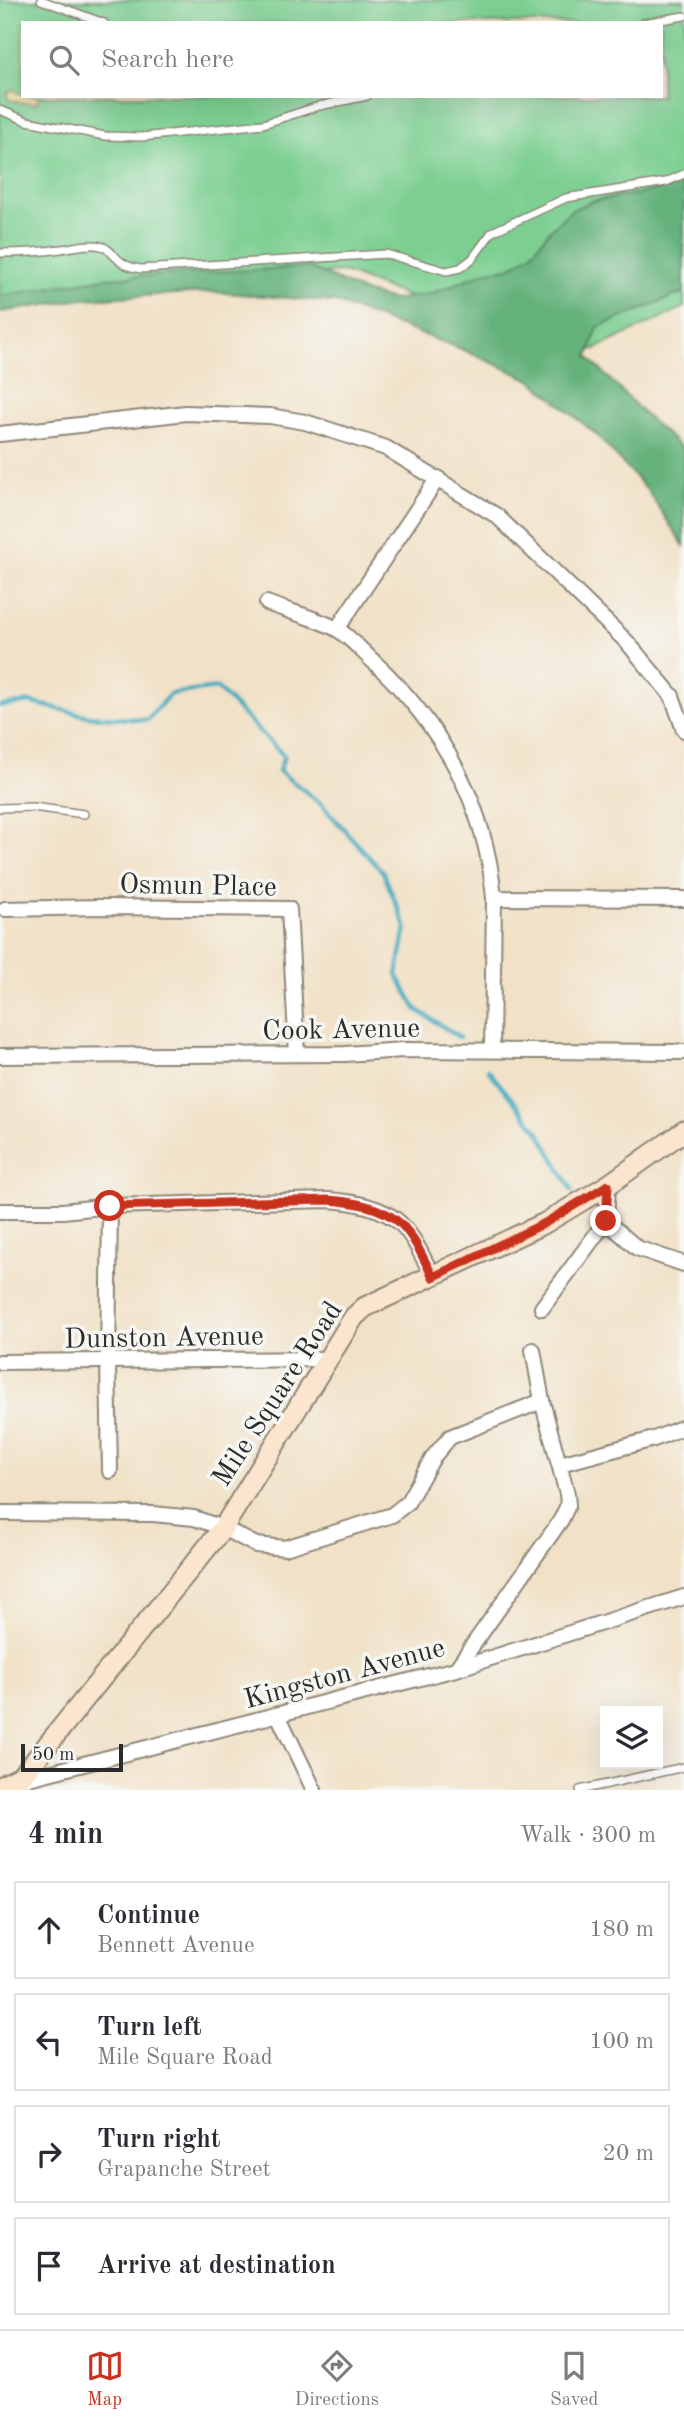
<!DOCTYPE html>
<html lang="en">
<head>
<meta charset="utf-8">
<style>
  :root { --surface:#fff; --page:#f7f7f7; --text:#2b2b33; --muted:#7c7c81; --line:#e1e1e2; --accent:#c8321e }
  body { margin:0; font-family:"Old Standard TT",serif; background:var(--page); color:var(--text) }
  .controls { position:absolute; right:21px; bottom:21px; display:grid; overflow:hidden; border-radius:0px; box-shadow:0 7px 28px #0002 }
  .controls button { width:63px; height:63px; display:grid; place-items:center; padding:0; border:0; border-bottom:2px solid var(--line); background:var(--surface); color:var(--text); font:35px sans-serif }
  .scale { position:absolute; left:21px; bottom:18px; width:102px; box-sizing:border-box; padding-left:7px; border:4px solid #2b2b2b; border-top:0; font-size:19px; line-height:24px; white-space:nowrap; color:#2b2b2b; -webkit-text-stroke:5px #f6f6f2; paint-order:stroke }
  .stop { position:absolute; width:21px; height:21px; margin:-16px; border:5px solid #c8321e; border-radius:50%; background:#fff }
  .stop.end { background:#c8321e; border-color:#fff; box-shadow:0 2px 7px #0008 }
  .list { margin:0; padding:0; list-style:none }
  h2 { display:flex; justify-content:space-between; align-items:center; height:91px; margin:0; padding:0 28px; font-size:30px }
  h2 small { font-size:23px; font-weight:400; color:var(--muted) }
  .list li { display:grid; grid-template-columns:46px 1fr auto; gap:21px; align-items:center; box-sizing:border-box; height:98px; margin:0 14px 14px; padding:0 14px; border:2px solid var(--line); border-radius:0px }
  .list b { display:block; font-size:26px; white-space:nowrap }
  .list p { margin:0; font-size:23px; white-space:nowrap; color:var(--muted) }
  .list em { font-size:23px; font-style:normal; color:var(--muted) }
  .icon { flex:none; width:38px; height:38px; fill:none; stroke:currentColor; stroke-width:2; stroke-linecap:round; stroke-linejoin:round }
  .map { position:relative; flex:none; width:684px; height:1790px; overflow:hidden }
  .search { position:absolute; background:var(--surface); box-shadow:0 7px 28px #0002; left:21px; right:21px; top:21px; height:77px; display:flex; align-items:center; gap:18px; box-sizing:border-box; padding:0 24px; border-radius:0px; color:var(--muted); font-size:26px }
  .sheet { height:539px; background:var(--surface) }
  nav { display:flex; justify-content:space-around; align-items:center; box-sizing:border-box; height:98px; border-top:2px solid var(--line); background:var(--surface); font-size:19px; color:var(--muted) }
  nav a { display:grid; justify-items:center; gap:4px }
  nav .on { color:var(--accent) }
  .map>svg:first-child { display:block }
</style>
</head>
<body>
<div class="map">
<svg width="684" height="1790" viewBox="0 0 684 1790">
  <rect width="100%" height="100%" fill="#f6f6f2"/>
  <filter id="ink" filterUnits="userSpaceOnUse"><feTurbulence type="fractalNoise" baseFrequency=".0143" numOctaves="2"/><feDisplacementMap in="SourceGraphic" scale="14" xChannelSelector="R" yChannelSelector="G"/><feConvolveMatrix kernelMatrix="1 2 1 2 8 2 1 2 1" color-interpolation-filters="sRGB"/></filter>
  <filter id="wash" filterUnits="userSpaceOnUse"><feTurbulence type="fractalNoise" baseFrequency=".00686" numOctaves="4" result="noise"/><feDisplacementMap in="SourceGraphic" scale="28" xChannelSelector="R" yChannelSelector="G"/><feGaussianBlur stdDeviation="1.57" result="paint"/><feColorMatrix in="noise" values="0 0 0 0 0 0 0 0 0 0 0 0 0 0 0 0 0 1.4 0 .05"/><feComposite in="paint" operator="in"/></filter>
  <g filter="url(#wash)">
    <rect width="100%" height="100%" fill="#f1e1c6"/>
    <path fill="#7ccf91" stroke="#547d5e" stroke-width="2" fill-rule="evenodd" d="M0,0H684V307L595,349L494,358L407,296L344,272L123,287L0,303ZM23,23H661V96H23Z"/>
    <path fill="#65b27b" stroke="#486e53" stroke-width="2" d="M684,183V292L598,327L588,357L645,415L684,450V546L647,490L597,435L531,380L459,348L335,302L213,292L83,299L0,312V296L104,278L309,267L364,292L393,300L433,293L487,271L509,268L531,254L550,230L571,210L592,201L643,193Z"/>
    <path fill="#eeda9e" stroke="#8c8264" stroke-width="2" d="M12,89L23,96H38L37,103L18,102L9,100L6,94Z"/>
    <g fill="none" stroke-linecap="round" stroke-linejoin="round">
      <g stroke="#40aac0" stroke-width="4.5">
        <path d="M0,706L29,702L88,716L147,720L170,694L217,688L284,756L279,771L320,803L383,872L406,927L397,975L416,1009L459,1037"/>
        <path d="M488,1070L538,1131L572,1190"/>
      </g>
    </g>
  </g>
  <g filter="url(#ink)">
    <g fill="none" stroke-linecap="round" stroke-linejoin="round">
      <defs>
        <g id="lane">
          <path d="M41,0L104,23"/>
          <path d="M643,23L684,16"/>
          <path d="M0,110L27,121L105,136L142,137L263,124L319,106L367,96"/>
          <path d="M0,253C21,253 41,252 61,249C71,248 83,244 94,245C115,245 112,266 141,269L386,254L446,271L460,268L472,259L492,232L566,198L666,182L684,174"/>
          <path d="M0,808L33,807L84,814"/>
          <path d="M580,1790L684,1767"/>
        </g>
        <g id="street">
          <path d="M0,434L186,413L270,416L305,422L386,448L497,516L627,642L672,696L684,730"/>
          <path d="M267,603C287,611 319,619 337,629C350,637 362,651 373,661C441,724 486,804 494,898L492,1050"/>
          <path d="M337,629L438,478"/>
          <path d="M494,898L684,899"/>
          <path d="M5,909L100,907L289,909L297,1054"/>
          <path d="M0,1056L345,1054L403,1050L684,1052"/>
          <path d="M110,1206L108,1362L110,1471"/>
          <path d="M0,1211H63L110,1206L328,1200C353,1202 382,1206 401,1224C415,1238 424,1260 433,1277"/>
          <path d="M606,1221L637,1248L684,1264"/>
          <path d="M542,1308L606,1221L608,1185"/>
          <path d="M0,1362L328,1359"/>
          <path d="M560,1464L654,1439L684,1427"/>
          <path d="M0,1513L153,1514L194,1518L223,1528L256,1545L285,1548L392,1515L407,1503L434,1456L450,1437L542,1401"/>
          <path d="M456,1669L561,1520L568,1505L567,1494L542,1401L533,1350"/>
          <path d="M278,1715L314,1790"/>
          <path d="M17,1781L456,1669L684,1597"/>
        </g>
        <path id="secondary" d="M0,1787L20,1777L32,1764L223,1528L354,1317L365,1307L545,1223L608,1185L684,1131"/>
      </defs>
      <use href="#lane" stroke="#8e8678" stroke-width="10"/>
      <use href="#street" stroke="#8e8678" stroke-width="18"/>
      <use href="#secondary" stroke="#8e8678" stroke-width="23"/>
      <use href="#lane" stroke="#fff" stroke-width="7"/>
      <use href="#street" stroke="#fff" stroke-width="14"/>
      <use href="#secondary" stroke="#fbe5cf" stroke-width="19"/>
    </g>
  </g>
  <g fill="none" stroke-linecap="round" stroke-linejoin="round" filter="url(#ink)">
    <path stroke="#c8321e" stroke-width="9" d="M110,1206L328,1200C353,1202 382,1206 401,1224C415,1238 424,1260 433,1277L545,1223L608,1185L606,1221"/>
  </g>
  <g text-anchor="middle" stroke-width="7" stroke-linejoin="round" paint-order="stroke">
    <g font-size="28" fill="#2b2b2b" stroke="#f6f6f2">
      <text transform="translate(198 884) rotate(1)" y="10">Osmun Place</text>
      <text transform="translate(341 1028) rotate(-1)" y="10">Cook Avenue</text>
      <text transform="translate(164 1336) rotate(-1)" y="10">Dunston Avenue</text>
      <text transform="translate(276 1393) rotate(-57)" y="10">Mile Square Road</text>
      <text transform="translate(344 1672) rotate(-15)" y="10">Kingston Avenue</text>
    </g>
  </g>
</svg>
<div class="controls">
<button><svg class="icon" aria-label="layers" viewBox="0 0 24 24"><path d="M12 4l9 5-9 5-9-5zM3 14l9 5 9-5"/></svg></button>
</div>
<div class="scale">50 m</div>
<div class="stop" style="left:110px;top:1206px"></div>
<div class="stop end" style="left:606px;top:1221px"></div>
<div class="search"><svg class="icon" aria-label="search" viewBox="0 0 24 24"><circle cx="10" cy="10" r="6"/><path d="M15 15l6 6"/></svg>Search here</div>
</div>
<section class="sheet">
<h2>4 min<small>Walk · 300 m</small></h2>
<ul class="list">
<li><svg class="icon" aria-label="ahead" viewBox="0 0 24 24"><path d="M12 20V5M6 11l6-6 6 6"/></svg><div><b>Continue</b><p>Bennett Avenue</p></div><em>180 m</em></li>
<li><svg class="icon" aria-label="left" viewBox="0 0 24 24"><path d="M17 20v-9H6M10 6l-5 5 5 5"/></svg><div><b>Turn left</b><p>Mile Square Road</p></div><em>100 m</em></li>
<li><svg class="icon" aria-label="right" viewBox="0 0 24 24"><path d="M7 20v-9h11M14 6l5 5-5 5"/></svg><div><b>Turn right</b><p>Grapanche Street</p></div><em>20 m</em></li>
<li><svg class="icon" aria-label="arrive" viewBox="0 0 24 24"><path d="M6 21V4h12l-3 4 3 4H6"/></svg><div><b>Arrive at destination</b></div></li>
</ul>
</section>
<nav>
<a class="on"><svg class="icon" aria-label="map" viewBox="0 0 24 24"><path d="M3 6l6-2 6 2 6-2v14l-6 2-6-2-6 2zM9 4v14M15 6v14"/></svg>Map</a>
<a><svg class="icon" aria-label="directions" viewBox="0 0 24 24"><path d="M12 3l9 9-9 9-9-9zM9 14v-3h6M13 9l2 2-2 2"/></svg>Directions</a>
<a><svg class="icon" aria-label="saved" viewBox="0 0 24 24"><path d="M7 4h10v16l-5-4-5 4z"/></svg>Saved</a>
</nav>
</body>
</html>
